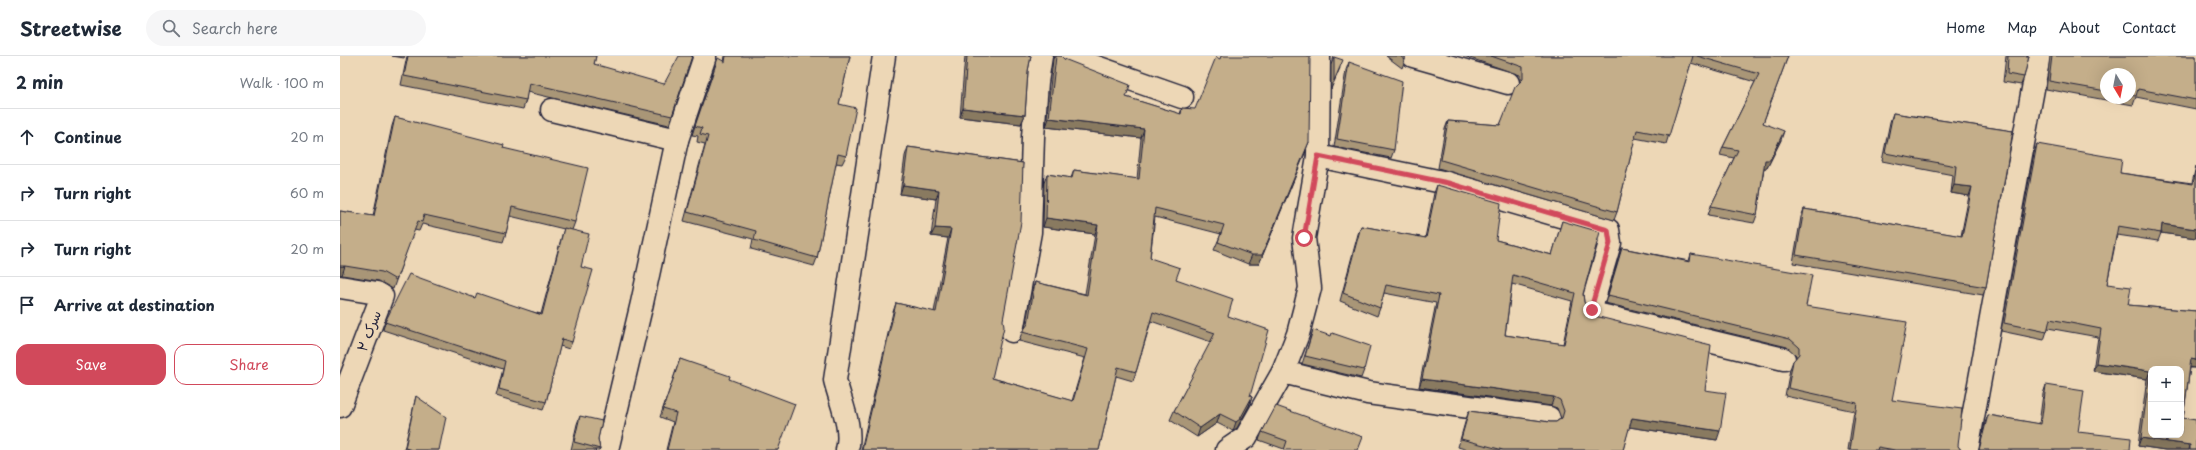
<!DOCTYPE html>
<html lang="en">
<head>
<meta charset="utf-8">
<style>
  :root { --surface:#fff; --page:#f6f6f7; --text:#1f2937; --muted:#747a83; --line:#e0e1e3; --accent:#d1495b }
  body { margin:0; font-family:"Playpen Sans","Playpen Sans Arabic",sans-serif; background:var(--page); color:var(--text) }
  .controls { position:absolute; right:12px; bottom:12px; display:grid; overflow:hidden; border-radius:8px; box-shadow:0 4px 16px #0002 }
  .controls button { width:36px; height:36px; display:grid; place-items:center; padding:0; border:0; border-bottom:1px solid var(--line); background:var(--surface); color:var(--text); font:20px sans-serif }
  .compass { position:absolute; left:1760px; top:12px; width:36px; height:36px; border-radius:50%; background:var(--surface); box-shadow:0 4px 16px #0002; rotate:170deg }
  .stop { position:absolute; width:12px; height:12px; margin:-9px; border:3px solid #d1495b; border-radius:50%; background:#fff }
  .stop.end { background:#d1495b; border-color:#fff; box-shadow:0 1px 4px #0008 }
  .list { margin:0; padding:0; list-style:none }
  h2 { display:flex; justify-content:space-between; align-items:center; height:52px; margin:0; padding:0 16px; font-size:17px }
  h2 small { font-size:13px; font-weight:400; color:var(--muted) }
  .list li { display:grid; grid-template-columns:26px 1fr auto; gap:12px; align-items:center; box-sizing:border-box; height:56px; padding:0 16px; border-top:1px solid var(--line) }
  .list b { display:block; font-size:15px; white-space:nowrap }
  .list em { font-size:13px; font-style:normal; color:var(--muted) }
  .actions { display:flex; gap:8px; padding:12px 16px }
  .actions a { flex:1; padding:9px 0; border:1px solid var(--accent); border-radius:12px; text-align:center; font-size:14px; color:var(--accent) }
  .actions .main { background:var(--accent); color:#fff }
  .icon { flex:none; width:22px; height:22px; fill:none; stroke:currentColor; stroke-width:2; stroke-linecap:round; stroke-linejoin:round }
  .map { position:relative; flex:none; width:1856px; height:394px; overflow:hidden }
  header { display:flex; align-items:center; gap:24px; box-sizing:border-box; height:56px; padding:0 20px; background:var(--surface); border-bottom:1px solid var(--line) }
  header strong { font-size:19px }
  nav { display:flex; gap:22px; margin-inline-start:auto; font-size:14px }
  .search { width:280px; height:36px; background:var(--page); display:flex; align-items:center; gap:10px; box-sizing:border-box; padding:0 14px; border-radius:22px; color:var(--muted); font-size:15px }
  main { display:flex }
  aside { flex:1; background:var(--surface) }
  .map>svg:first-child { display:block }
</style>
</head>
<body>
<header>
<strong>Streetwise</strong>
<div class="search"><svg class="icon" aria-label="search" viewBox="0 0 24 24"><circle cx="10" cy="10" r="6"/><path d="M15 15l6 6"/></svg>Search here</div>
<nav><a>Home</a><a>Map</a><a>About</a><a>Contact</a></nav>
</header>
<main>
<aside>
<h2>2 min<small>Walk · 100 m</small></h2>
<ul class="list">
<li><svg class="icon" aria-label="ahead" viewBox="0 0 24 24"><path d="M12 20V5M6 11l6-6 6 6"/></svg><div><b>Continue</b></div><em>20 m</em></li>
<li><svg class="icon" aria-label="right" viewBox="0 0 24 24"><path d="M7 20v-9h11M14 6l5 5-5 5"/></svg><div><b>Turn right</b></div><em>60 m</em></li>
<li><svg class="icon" aria-label="right" viewBox="0 0 24 24"><path d="M7 20v-9h11M14 6l5 5-5 5"/></svg><div><b>Turn right</b></div><em>20 m</em></li>
<li><svg class="icon" aria-label="arrive" viewBox="0 0 24 24"><path d="M6 21V4h12l-3 4 3 4H6"/></svg><div><b>Arrive at destination</b></div></li>
</ul>
<div class="actions"><a class="main">Save</a><a>Share</a></div>
</aside>
<div class="map">
<svg width="1856" height="394" viewBox="0 0 1856 394">
  <rect width="100%" height="100%" fill="#edd7b6"/>
  <filter id="ink" filterUnits="userSpaceOnUse"><feTurbulence type="fractalNoise" baseFrequency=".025" numOctaves="2"/><feDisplacementMap in="SourceGraphic" scale="8" xChannelSelector="R" yChannelSelector="G"/><feConvolveMatrix kernelMatrix="1 2 1 2 8 2 1 2 1" color-interpolation-filters="sRGB"/></filter>
  <g filter="url(#ink)">
    <g fill="none" stroke-linecap="round" stroke-linejoin="round">
      <defs>
        <g id="street">
          <path d="M725,0L842,41"/>
          <path d="M1073,0L1168,27"/>
          <path d="M212,54L337,84"/>
          <path d="M978,100L1107,127L1268,174L1270,187L1252,249L1256,258L1444,303"/>
          <path d="M0,231L37,237L42,240L0,350"/>
          <path d="M672,275L690,176L693,81L697,26L701,0"/>
          <path d="M943,316L1028,337L1209,362"/>
          <path d="M267,394L302,247L337,84L365,0"/>
          <path d="M507,394C513,372 500,345 495,324L544,0"/>
          <path d="M887,394L906,381L943,316L958,278L970,232L964,182L978,100L979,0"/>
          <path d="M1627,394L1699,0"/>
        </g>
      </defs>
      <use href="#street" stroke="#22223b" stroke-width="25"/>
      <use href="#street" stroke="#edd7b6" stroke-width="22"/>
    </g>
    <g fill="#a99677" stroke="#22223b" fill-rule="evenodd">
      <path d="M52,0H65L64,2Z"/>
      <path d="M67,0H256L254,8L332,60L329,69L187,36L186,44L183,53L61,29Z"/>
      <path d="M385,0H510L499,48L506,100L502,108L496,107L477,202L474,210L411,193L413,183L344,165L365,88L357,86L358,80L352,79L374,11L384,6Z"/>
      <path d="M625,0H691L688,15L685,59L681,68L620,61Z"/>
      <path d="M714,0H721L724,3L786,41L840,58L842,52L966,95L919,208H908L874,194L881,178L815,161L810,202L836,223L888,260L910,340L912,341L909,350L897,372L893,375L877,367L857,381L830,364L834,355L871,286L811,265L796,316L793,325L776,320L759,394H521L553,256L556,247L594,256L608,182L591,180L596,143L560,138L565,100L568,91L683,107L652,322L732,345L745,302L679,285L682,276L685,272L692,234L695,226L745,238L755,178L703,171L704,127L707,118L731,122L734,114L797,123L801,82L706,71L713,3Z"/>
      <path d="M1046,0H1065V4L1062,12Z"/>
      <path d="M1124,0H1448L1423,67L1441,84L1427,112H1424L1417,159L1414,167L1368,159L1371,150L1394,102L1380,99L1383,91L1415,26L1351,7L1326,88L1295,82L1277,156L1274,164L1098,112L1105,73L1108,65L1160,69L1180,26V19Z"/>
      <path d="M1666,0H1689L1684,21L1681,29L1663,26Z"/>
      <path d="M1710,0H1856V53L1796,41L1793,49L1706,33ZM1766,18H1790V42H1766Z"/>
      <path d="M994,1L1000,12L991,33V9Z"/>
      <path d="M1009,6L1054,94L1051,102L994,91L1006,14Z"/>
      <path d="M1553,57L1673,75L1646,231L1643,239L1453,207L1461,161L1464,153L1621,180L1629,140L1611,137L1613,119L1542,105L1550,66Z"/>
      <path d="M55,61L163,92L235,166L232,174L241,211L232,286L229,293L220,290L206,346L203,354L156,340L163,313L43,274L45,266L135,242L201,258L222,179L224,173L170,160L166,177L163,186L82,168L79,175L74,174L53,233L39,225L2,219H0V155L33,160L52,70Z"/>
      <path d="M1697,88L1780,117L1852,127L1856,110V182L1821,177L1818,185L1777,179L1767,228L1788,249L1856,255V312H1850L1843,362L1856,394H1825L1798,390L1807,323L1753,315L1758,281L1708,272L1704,284L1661,275L1694,97Z"/>
      <path d="M1097,129L1156,184L1212,199L1222,165L1243,238L1244,246L1251,259L1365,334L1377,384L1289,371L1283,394H1128L1118,391L1126,363L1129,355L1210,366H1216L1221,362L1217,352L1211,350L1079,331L1096,247L1044,237L1040,252L1037,260L1000,245L1018,178L1021,170L1085,182L1094,137ZM1172,228L1232,245L1223,288L1165,279Z"/>
      <path d="M1282,192L1349,205L1351,198L1466,250L1552,344L1618,390L1621,394H1508L1514,355L1445,340L1450,313L1453,305L1456,302V299L1447,291L1265,247Z"/>
      <path d="M973,274L1024,314L1021,322L962,308Z"/>
      <path d="M340,303L389,323L438,394H326L333,366L320,361Z"/>
      <path d="M1706,329L1738,376L1790,394H1639L1645,367L1648,359L1699,368L1703,338Z"/>
      <path d="M76,340L99,394H64L75,344Z"/>
      <path d="M240,360L258,383L260,393L259,394H231L237,368Z"/>
      <path d="M922,376L1023,381L944,393L919,384Z"/>
    </g>
    <g fill="#897a61" stroke="#22223b">
      <path d="M623,52L685,59L681,68L620,61Z"/>
      <path d="M709,62L804,73L801,82L706,71Z"/>
      <path d="M1444,75L1441,84L1427,112H1422L1425,104Z"/>
      <path d="M969,86L919,208H908L912,199Z"/>
      <path d="M563,129L599,134L596,143L560,138Z"/>
      <path d="M1614,129L1632,131L1629,140L1611,137Z"/>
      <path d="M706,162L758,169L755,178L703,171Z"/>
      <path d="M1822,168L1856,173V182L1821,177Z"/>
      <path d="M595,172L611,173L608,182L591,180Z"/>
      <path d="M0,210H5L2,219H0Z"/>
      <path d="M1851,303L1856,304V312L1848,311Z"/>
      <path d="M1756,307L1810,315L1807,323L1753,315Z"/>
      <path d="M1082,323L1214,341L1211,350L1079,331Z"/>
      <path d="M912,341L909,350L897,372L893,375L896,366Z"/>
      <path d="M880,358L877,367L857,381L860,372Z"/>
      <path d="M1292,362L1380,375L1377,384L1289,371Z"/>
      <path d="M1801,382L1850,389L1849,394H1825L1798,390Z"/>
    </g>
    <g fill="#c4ae8a" stroke="#22223b" fill-rule="evenodd">
      <path d="M68,0H256L254,8L324,28L339,0H352L332,60L189,27L186,44L64,20Z"/>
      <path d="M386,0H510L499,48L516,52L506,100L498,98L477,202L414,184L416,175L347,156L368,80L360,78L362,72L355,70L378,2L385,6Z"/>
      <path d="M627,0H691L688,15L685,59L623,52Z"/>
      <path d="M716,0H721L724,3L790,29L786,41L841,58L842,52L855,53L876,1L880,3L881,0H970L969,86L922,199H912L878,186L884,169L815,152L810,202L840,212L836,223L893,243L888,260L929,274L910,340L912,341L900,363L896,366L880,358L860,372L834,355L875,277L813,256L796,316L778,311L759,394H522L556,247L596,256L611,173L595,172L599,134L563,129L568,91L683,107L681,166L663,264L664,271L652,322L733,345L748,293L682,276L688,268L695,226L747,239L758,169L706,162L707,118L732,122L734,114L799,123L804,73L709,62Z"/>
      <path d="M1060,0H1065V4Z"/>
      <path d="M1151,0H1353L1329,80L1297,74L1277,156L1101,104L1108,65L1160,69L1175,31L1183,23V11Z"/>
      <path d="M1357,0H1448L1423,67L1444,75L1430,104H1425L1417,159L1371,150L1398,94L1383,91L1419,18Z"/>
      <path d="M1668,0H1689L1684,21L1667,18Z"/>
      <path d="M1712,0H1856V44L1798,33L1796,40L1790,39V18H1766V35L1709,25Z"/>
      <path d="M994,1L1003,4L994,25Z"/>
      <path d="M1009,6L1062,25L1054,94L997,83Z"/>
      <path d="M1553,57L1673,75L1646,231L1456,199L1464,153L1622,180L1632,131L1614,129L1616,110L1545,97Z"/>
      <path d="M55,61L164,89L163,92L248,112L235,166L172,151L166,177L84,159L82,166L78,165L56,224L42,216L5,210H0V155L34,160Z"/>
      <path d="M1697,88L1782,103L1780,117L1853,128L1856,115V173L1822,168L1821,177L1778,170L1767,228L1791,231L1788,249L1856,255V304L1851,303L1843,362L1856,364V394H1850V389L1801,382L1810,315L1756,307L1761,273L1710,263L1707,276L1664,267ZM1811,313H1841V379H1811Z"/>
      <path d="M1097,129L1161,147L1156,184L1212,199L1222,165L1260,176L1243,238L1244,246L1251,259L1371,289L1365,334L1386,337L1380,375L1292,362L1283,394H1163L1121,383L1129,355L1210,366H1216L1222,362L1224,355L1220,344L1214,341L1082,323L1099,239L1046,229L1040,252L1003,237L1021,170L1086,182ZM1173,219L1235,237L1224,288L1165,279Z"/>
      <path d="M224,172L249,178L241,211L253,214L232,286L222,283L206,346L159,333L165,305L45,266L69,218L135,242L137,237L202,259Z"/>
      <path d="M1282,192L1350,206L1351,198L1472,219L1466,250L1567,266L1552,344L1622,353L1618,390L1621,394H1555L1538,391L1537,394H1510L1517,347L1448,332L1453,305L1459,298V291L1450,283L1268,239Z"/>
      <path d="M973,274L991,280L992,277L1030,290L1024,314L965,300Z"/>
      <path d="M340,303L390,320L389,323L455,348L438,394H327L336,357L323,353Z"/>
      <path d="M1706,329L1744,335L1738,376L1791,382L1790,394H1639L1648,359L1701,368Z"/>
      <path d="M76,340L106,361L99,394H72L65,392Z"/>
      <path d="M936,350L1023,381L1018,394H944L947,385L922,376Z"/>
      <path d="M240,360L262,365L258,383L260,393L234,386Z"/>
    </g>
  </g>
  <g fill="none" stroke-linecap="round" stroke-linejoin="round" filter="url(#ink)">
    <path stroke="#d1495b" stroke-width="5" d="M964,182L978,100L1108,127L1268,174L1270,187L1252,249V254"/>
  </g>
  <g text-anchor="middle" stroke-width="3" stroke-linejoin="round" paint-order="stroke">
    <g font-size="14" fill="#22223b" stroke="#edd7b6">
      <text transform="translate(29 275) rotate(-69)" y="5">سرک ۲</text>
    </g>
  </g>
</svg>
<div class="controls">
<button>+</button>
<button>−</button>
</div>
<svg class="compass" viewBox="-18 -18 36 36"><path d="M0-13l5 13h-10z" fill="#e53935"/><path d="M0 13l5-13h-10z" fill="#747a83"/></svg>
<div class="stop" style="left:964px;top:182px"></div>
<div class="stop end" style="left:1252px;top:254px"></div>
</div>
</main>
</body>
</html>
